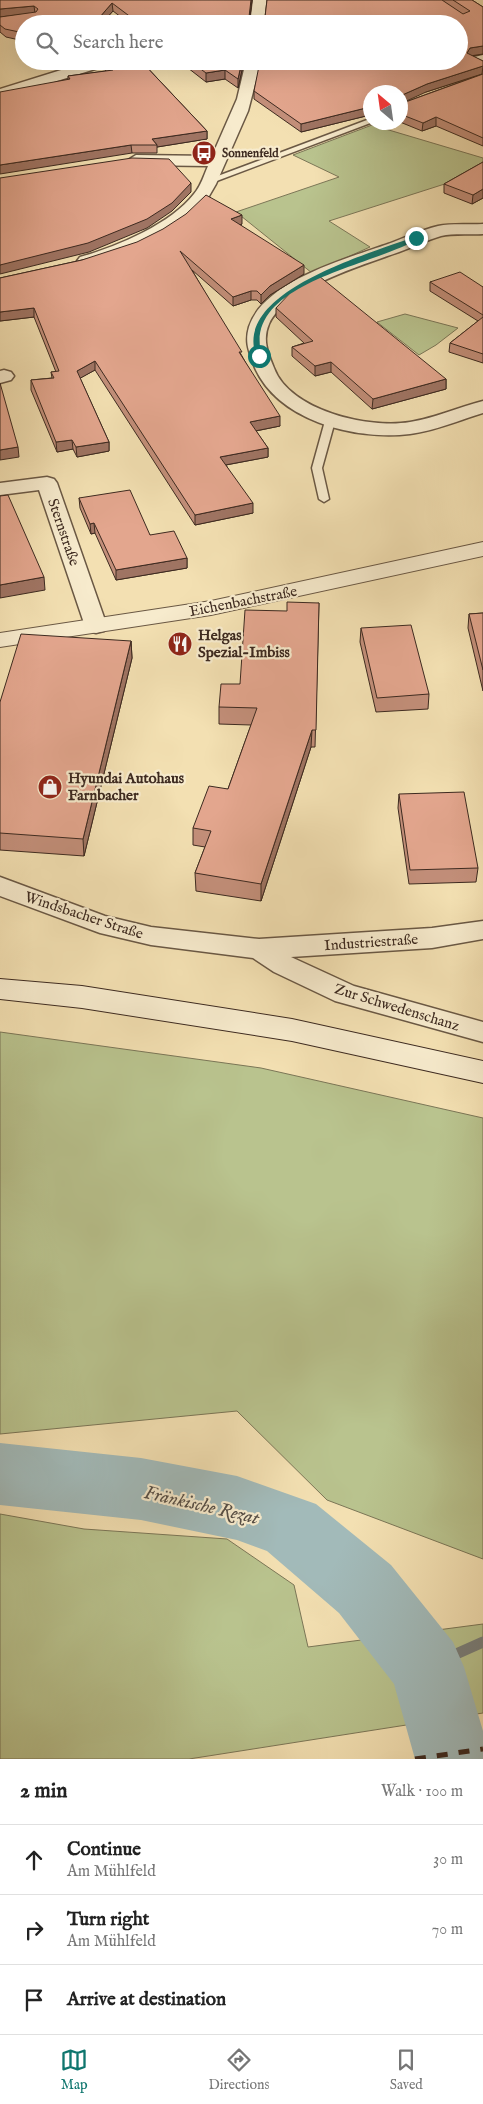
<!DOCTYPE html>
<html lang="en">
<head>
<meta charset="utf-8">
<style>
  :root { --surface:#fff; --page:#f6f6f6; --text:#222; --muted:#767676; --line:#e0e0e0; --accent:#0f766e }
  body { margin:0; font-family:"IM FELL English",serif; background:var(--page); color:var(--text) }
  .compass { position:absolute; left:363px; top:85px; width:45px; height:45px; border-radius:50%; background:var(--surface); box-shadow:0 5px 20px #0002; rotate:331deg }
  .stop { position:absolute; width:15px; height:15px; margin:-11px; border:4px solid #0f766e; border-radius:50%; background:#fff }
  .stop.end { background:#0f766e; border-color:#fff; box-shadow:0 1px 5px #0008 }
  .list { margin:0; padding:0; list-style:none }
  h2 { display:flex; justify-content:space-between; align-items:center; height:65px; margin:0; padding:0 20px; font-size:21px }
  h2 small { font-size:16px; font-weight:400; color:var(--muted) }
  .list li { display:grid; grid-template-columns:32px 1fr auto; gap:15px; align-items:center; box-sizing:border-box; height:70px; padding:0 20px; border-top:1px solid var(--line) }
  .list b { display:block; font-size:19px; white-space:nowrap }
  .list p { margin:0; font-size:16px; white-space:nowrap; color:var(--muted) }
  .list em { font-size:16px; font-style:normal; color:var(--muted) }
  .icon { flex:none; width:28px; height:28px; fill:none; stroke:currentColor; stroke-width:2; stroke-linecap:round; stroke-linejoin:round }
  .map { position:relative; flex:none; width:483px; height:1759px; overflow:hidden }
  .search { position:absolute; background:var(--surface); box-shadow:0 5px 20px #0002; left:15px; right:15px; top:15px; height:55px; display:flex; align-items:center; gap:12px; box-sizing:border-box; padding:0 18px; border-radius:28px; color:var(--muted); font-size:19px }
  .sheet { height:275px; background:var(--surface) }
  nav { display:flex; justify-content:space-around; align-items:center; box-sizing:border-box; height:70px; border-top:1px solid var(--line); background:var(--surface); font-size:14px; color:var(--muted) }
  nav a { display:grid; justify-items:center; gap:2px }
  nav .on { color:var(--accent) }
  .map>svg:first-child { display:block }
</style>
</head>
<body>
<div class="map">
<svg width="483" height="1759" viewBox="0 0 483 1759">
  <rect width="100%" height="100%" fill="#f3e0b2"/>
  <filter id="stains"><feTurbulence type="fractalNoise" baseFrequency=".004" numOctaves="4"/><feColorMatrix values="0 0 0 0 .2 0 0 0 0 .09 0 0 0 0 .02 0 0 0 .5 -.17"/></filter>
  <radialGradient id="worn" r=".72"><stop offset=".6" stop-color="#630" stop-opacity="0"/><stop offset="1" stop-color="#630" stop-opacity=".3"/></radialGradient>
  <g fill="#b9c38e" stroke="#7b7657">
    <path d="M372,125L483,158V164L454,181L329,221L370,247L312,273L236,212L339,177L293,155Z"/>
    <path d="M405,314L458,328L436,345L419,355L377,322Z"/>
    <path d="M0,1032L261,1068L483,1118V1559L327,1500L237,1411L0,1434Z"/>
    <path d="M0,1514L84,1529L227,1539L294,1585L308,1647L483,1624V1713L189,1759H0Z"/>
  </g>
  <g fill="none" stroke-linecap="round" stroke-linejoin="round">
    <path stroke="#7a807c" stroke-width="11" d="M427,1667L483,1642"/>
    <path fill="#a2bab9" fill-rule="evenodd" d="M0,1443L141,1458L237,1476L316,1504L391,1565L453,1642L464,1667L483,1731V1759H415L394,1684L339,1613L267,1551L237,1540L141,1520L0,1505Z"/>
    <defs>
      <g id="service">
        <path d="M367,120L373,122L214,182L207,180Z"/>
        <path d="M330,418L335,421L322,468L329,499L324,502L319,499L312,468L325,421Z"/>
      </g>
      <g id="minor">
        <path d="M253,0H267L264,24H250Z"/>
        <path d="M483,55V69L468,61L470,58Z"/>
        <path d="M90,61H113L111,64L0,99V89Z"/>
        <path d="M246,61H261L248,111L216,184L205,203L183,222L136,248L92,265H80L77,261L80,257C116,247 171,224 194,194C201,186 204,175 208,166L136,165L128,160L136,155L212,156L237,99Z"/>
        <path d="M483,224V234C470,235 454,233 441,236C427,240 413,247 399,252C363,265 285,288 269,324C262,340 268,353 274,368C290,411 369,429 410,422C435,418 459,407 483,401V413C460,420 434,431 410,434C355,441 274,420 253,363C248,349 245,341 249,327C263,281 348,258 388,244C404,238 421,230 438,226C452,223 468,225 483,224Z"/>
        <path d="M4,370L11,372L14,376L11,380L0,383V371Z"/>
        <path d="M47,477L54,479L57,483L107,626L104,631L96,633L88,631L85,626L39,490L0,495V483Z"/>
        <path d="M0,877L105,916L151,927L259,939L432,928L483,921V939L432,948L291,957L354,986L483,1022V1042L335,1001L274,972L253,958L151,945L100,933L0,896Z"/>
      </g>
      <path id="tertiary" d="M483,542V556L211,615L0,647V633L211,601Z"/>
      <path id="secondary" d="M0,979L82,986L292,1019L483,1061V1083L292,1041L82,1008L0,999Z"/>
    </defs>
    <use href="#service" stroke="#6a5844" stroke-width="3"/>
    <use href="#minor" stroke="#6a5844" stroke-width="3"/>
    <use href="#tertiary" stroke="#6a5844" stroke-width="2"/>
    <use href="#secondary" stroke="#3d2a20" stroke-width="2"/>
    <use href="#service" fill="#f7ebcd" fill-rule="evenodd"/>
    <use href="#minor" fill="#f7ebcd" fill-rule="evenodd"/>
    <use href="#tertiary" fill="#f7ebcd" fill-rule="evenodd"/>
    <use href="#secondary" fill="#f7ebcd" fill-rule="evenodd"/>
    <path stroke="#3d2a20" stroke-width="5" stroke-dasharray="11 11" stroke-linecap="butt" d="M415,1759L483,1749"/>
  </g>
  <g fill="#c38f7a" stroke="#3d2a20">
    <path d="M0,0H252L250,17H265L267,0H472L483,7V54L472,56L483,61V146L436,126L422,131L400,122V104L482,74L426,92H370V115L301,132L254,99V91L459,24H130L113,11L103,22L105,24H24V41L6,37L0,32Z"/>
    <path d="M103,61H141L207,131V139L157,147V153H132L68,79V76L106,71L104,68Z"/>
    <path d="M179,61H244L238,88L225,79L206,82Z"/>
    <path d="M483,162V198L472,204L444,193V184Z"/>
    <path d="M242,224L240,225L304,274L270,295L261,304L257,300H251L233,306L192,270L242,356L280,426L256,431L268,448V457L226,465L253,513L195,525L95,370L80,378L109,442V451L77,457L73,449L57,452L31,390V380L52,378L51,372H56L34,317L0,321V278L82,260Z"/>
    <path d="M430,282L483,287V363L449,352L450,343L478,321L430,291Z"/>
    <path d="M276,308L446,379V389L372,409L331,372L315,376L292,356V347L304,343L276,317Z"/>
    <path d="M79,498L150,535L187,558V568L116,580L95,533L91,534L80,508Z"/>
    <path d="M319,603L315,747H311L261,901L196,891L195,873L205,847L193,845V828L228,789L251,725L219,724V707L240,684L287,611Z"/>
    <path d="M483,613V691L468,628L469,614Z"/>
    <path d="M361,628L429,694L428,709L376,712L360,642Z"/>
    <path d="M131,641L132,658L84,856L0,850V702Z"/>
    <path d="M399,794L478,868L476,882L409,884L398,808Z"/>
  </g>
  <g fill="#9f7463" stroke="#3d2a20">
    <path d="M251,0H252L249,24V17Z"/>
    <path d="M112,3L113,11L101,24L99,18Z"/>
    <path d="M34,6L35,13L0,17V9Z"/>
    <path d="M58,16V24H43Z"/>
    <path d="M483,46V54L470,56L467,53L470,48Z"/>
    <path d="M242,61H244L238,88V79Z"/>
    <path d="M483,66L482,74L426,92L400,104V96L427,84Z"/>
    <path d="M225,70V79L206,82V73Z"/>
    <path d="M370,107V115L301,132V124Z"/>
    <path d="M436,117V126L422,131L423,123Z"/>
    <path d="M207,131V139L157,147V145L152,139Z"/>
    <path d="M131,145L132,153L0,174V165Z"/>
    <path d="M191,183V192L172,211L147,228L89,252L0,274V265Z"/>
    <path d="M483,189V198L472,204L473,195Z"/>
    <path d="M242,215V224L231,228V219Z"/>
    <path d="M304,265V274L270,295L261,304V295L270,286Z"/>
    <path d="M251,291V300L233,306V297Z"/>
    <path d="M34,308V317L0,321V312Z"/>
    <path d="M95,361V370L77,380V371Z"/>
    <path d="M331,362V372L315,376V366Z"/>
    <path d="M446,379V389L372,409L373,399Z"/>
    <path d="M280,416V426L250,432V422Z"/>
    <path d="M72,440L73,449L57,452L56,442Z"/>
    <path d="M109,442V451L77,457L76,447Z"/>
    <path d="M18,447L19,457L0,460V450Z"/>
    <path d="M268,448V457L220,466V457Z"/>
    <path d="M253,503V513L195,525V515Z"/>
    <path d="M94,523L95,533L91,534L90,524Z"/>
    <path d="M187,558V568L116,580V570Z"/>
    <path d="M44,577L45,590L0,598V585Z"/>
    <path d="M131,641L132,658L84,856L83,839Z"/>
    <path d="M312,730L311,747L261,901V884Z"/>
  </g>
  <g fill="#e3a68e" stroke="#3d2a20">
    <path d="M0,0H251L249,17H265L267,0H442L463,14L470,11L453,0H472L483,7V46L470,48L467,53L483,61V66L427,84L400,96V92H370V107L301,124L254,91L260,61H459V24H140L112,3L99,18L105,24H66L58,16L43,24H24V33L5,29L0,25V17L36,12L38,9L34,6L0,9Z"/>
    <path d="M104,61H141L207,131L152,139L157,145H131L0,165V92L70,79L68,76L113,70Z"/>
    <path d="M190,61H242L238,79L225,70L206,73Z"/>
    <path d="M483,74V138L436,117L423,123L400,114V104Z"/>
    <path d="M132,158L169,159L191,183L172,203L147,219L88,243L0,265V178Z"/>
    <path d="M483,162V189L473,195L444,184Z"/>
    <path d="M206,195L242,215L231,219L304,265L270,286L261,295L257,291H251L233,297L180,251L242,352H239L280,416L250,422L268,448L220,457L253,503L195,515L95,361L77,371L109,442L76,447L72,440L56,442L31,380L54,378L51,372L59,371L34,308L0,312V278L82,260L137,242L163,229L186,214Z"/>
    <path d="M460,272L483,287V315L430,282Z"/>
    <path d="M319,276L446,379L373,399L331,362L315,366L292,347L313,341L276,308L292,291Z"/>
    <path d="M483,317V354L450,343Z"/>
    <path d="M0,383L18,447L0,450Z"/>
    <path d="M130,490L150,535L174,531L187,558L116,570L94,523L90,524L79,498Z"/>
    <path d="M8,495L44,577L0,585V496Z"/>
    <path d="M287,602L319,603L316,730H312L261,884L195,873L211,831L193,828L209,786L228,789L257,708L219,707L221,684H240L245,610L287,611Z"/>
    <path d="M483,613V670L469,614Z"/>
    <path d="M411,625L429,694L377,698L361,628Z"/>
    <path d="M21,634L131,641L83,839L0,833V702Z"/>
    <path d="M464,792L478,868L410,870L399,794Z"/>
  </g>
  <path fill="#0f766e" d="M414,237L419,238C377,266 240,282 262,356L257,358C229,292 372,253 414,237Z"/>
  <defs>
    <symbol id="bus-disc" viewBox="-11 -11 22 22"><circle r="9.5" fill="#8f2418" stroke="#f7ebcd"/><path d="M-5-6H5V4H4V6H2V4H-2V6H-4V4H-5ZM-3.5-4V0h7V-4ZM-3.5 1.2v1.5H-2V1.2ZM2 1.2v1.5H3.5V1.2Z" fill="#fff"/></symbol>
    <symbol id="restaurant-disc" viewBox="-11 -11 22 22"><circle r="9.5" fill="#8f2418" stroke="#f7ebcd"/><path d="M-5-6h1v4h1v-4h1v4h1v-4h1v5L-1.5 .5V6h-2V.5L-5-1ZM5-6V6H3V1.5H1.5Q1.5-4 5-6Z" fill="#fff"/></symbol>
    <symbol id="shop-disc" viewBox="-11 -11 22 22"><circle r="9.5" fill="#8f2418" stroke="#f7ebcd"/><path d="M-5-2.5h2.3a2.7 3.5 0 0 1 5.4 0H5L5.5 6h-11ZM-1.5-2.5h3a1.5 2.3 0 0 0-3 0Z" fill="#fff"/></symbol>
  </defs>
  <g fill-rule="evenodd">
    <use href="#bus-disc" x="190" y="139" width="28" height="28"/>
    <use href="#restaurant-disc" x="166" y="630" width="28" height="28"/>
    <use href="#shop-disc" x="36" y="773" width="28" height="28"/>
  </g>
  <g text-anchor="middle" stroke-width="4.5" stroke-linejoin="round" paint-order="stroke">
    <g font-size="12" font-weight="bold" fill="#3d2a20" stroke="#f7ebcd" text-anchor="start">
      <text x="222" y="157">Sonnenfeld</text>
    </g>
    <g font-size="15" fill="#3d2a20" stroke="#f7ebcd">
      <text transform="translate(64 532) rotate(71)" y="5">Sternstraße</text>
      <text transform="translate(243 601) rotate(-11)" y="5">Eichenbachstraße</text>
      <text transform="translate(84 915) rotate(18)" y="5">Windsbacher Straße</text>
      <text transform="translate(371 942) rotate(-4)" y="5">Industriestraße</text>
      <text transform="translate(397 1007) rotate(17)" y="5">Zur Schwedenschanz</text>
    </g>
    <g font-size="15" font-weight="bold" fill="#3d2a20" stroke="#f7ebcd" text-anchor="start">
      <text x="198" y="640">Helgas<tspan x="198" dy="17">Spezial-Imbiss</tspan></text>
      <text x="68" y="783">Hyundai Autohaus<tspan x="68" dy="17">Farnbacher</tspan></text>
    </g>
    <g font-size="19" font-style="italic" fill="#564e46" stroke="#f7ebcd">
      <text transform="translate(202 1504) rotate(13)" y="7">Fränkische Rezat</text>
    </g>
  </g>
  <rect width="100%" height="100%" filter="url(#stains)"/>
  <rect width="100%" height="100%" fill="url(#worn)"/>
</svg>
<svg class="compass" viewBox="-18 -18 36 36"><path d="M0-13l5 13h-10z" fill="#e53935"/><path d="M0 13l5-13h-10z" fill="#767676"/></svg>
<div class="stop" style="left:259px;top:356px"></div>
<div class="stop end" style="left:416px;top:238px"></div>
<div class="search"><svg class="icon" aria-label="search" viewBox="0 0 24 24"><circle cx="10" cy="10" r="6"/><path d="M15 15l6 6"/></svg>Search here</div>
</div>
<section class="sheet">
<h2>2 min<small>Walk · 100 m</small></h2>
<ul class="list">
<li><svg class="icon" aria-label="ahead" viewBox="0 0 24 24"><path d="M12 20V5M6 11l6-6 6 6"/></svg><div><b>Continue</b><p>Am Mühlfeld</p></div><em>30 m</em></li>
<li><svg class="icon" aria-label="right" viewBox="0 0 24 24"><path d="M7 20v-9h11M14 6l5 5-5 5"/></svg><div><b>Turn right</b><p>Am Mühlfeld</p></div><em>70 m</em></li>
<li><svg class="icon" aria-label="arrive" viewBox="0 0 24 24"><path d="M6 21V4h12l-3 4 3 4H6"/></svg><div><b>Arrive at destination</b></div></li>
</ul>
</section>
<nav>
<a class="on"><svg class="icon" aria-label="map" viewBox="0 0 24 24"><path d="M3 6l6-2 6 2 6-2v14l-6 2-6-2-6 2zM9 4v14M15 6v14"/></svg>Map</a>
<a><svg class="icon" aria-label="directions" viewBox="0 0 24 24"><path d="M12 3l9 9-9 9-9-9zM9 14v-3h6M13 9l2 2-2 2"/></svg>Directions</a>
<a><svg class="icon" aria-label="saved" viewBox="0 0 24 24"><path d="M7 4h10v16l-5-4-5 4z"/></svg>Saved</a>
</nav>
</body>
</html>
